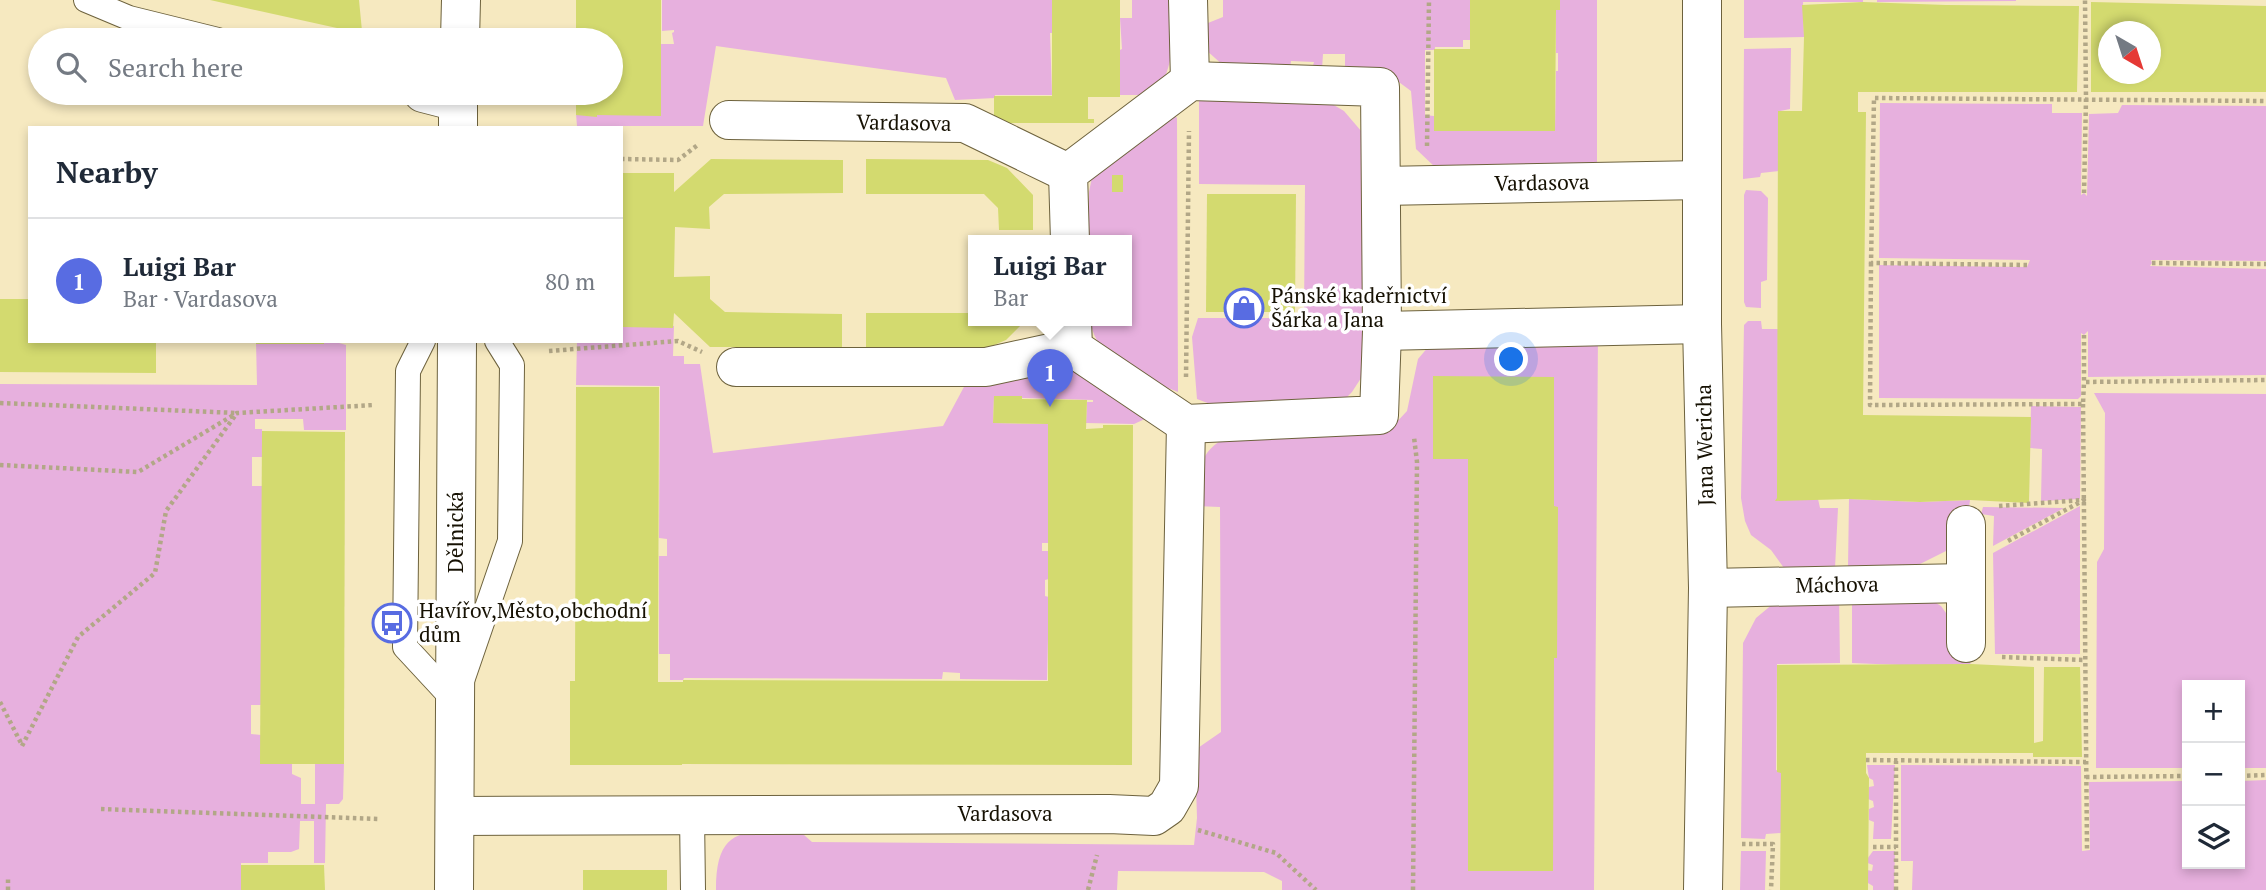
<!DOCTYPE html>
<html lang="en">
<head>
<meta charset="utf-8">
<style>
  :root { --surface:#fff; --page:#f6f6f7; --text:#1f2937; --muted:#747a83; --line:#e0e1e3; --accent:#586ce2 }
  body { margin:0; font-family:"PT Serif",serif; background:var(--page); color:var(--text) }
  .controls { position:absolute; right:21px; bottom:21px; display:grid; overflow:hidden; border-radius:0px; box-shadow:0 4px 10px #0003 }
  .controls button { width:63px; height:63px; display:grid; place-items:center; padding:0; border:0; border-bottom:2px solid var(--line); background:var(--surface); color:var(--text); font:35px sans-serif }
  .compass { position:absolute; left:2098px; top:21px; width:63px; height:63px; border-radius:50%; background:var(--surface); box-shadow:0 4px 10px #0003; rotate:141deg }
  .you { position:absolute; left:1512px; top:360px; width:24px; height:24px; margin:-18px; border:5px solid #fff; border-radius:50%; background:#1a73e8; box-shadow:0 0 0 10px #1a73e833 }
  .badge { display:grid; place-items:center; width:46px; height:46px; border-radius:50%; background:var(--accent); color:#fff; font-size:23px; font-weight:700 }
  .pin { position:absolute; translate:-50% -58px; filter:drop-shadow(0 2px 4px #0008) }
  .pin::after { content:''; position:absolute; top:37px; width:24px; height:21px; background:inherit; clip-path:polygon(0 0,100% 0,50% 100%) }
  .popup { position:absolute; left:968px; top:235px; width:164px; height:91px; box-sizing:border-box; display:grid; place-content:center; border-radius:0px; background:var(--surface); filter:drop-shadow(0 2px 5px #0005); font-size:23px; white-space:nowrap; color:var(--muted) }
  .popup b { font-size:26px; color:var(--text) }
  .popup::after { content:''; position:absolute; left:50%; top:100%; margin-left:-14px; border:14px solid transparent; border-top-color:var(--surface) }
  .list { margin:0; padding:0; list-style:none }
  h2 { display:flex; justify-content:space-between; align-items:center; height:91px; margin:0; padding:0 28px; font-size:30px }
  h2 small { font-size:23px; font-weight:400; color:var(--muted) }
  .list li { display:grid; grid-template-columns:46px 1fr auto; gap:21px; align-items:center; box-sizing:border-box; height:126px; padding:0 28px; border-top:2px solid var(--line) }
  .list b { display:block; font-size:26px; white-space:nowrap }
  .list p { margin:0; font-size:23px; white-space:nowrap; color:var(--muted) }
  .list em { font-size:23px; font-style:normal; color:var(--muted) }
  .icon { flex:none; width:38px; height:38px; fill:none; stroke:currentColor; stroke-width:2; stroke-linecap:round; stroke-linejoin:round }
  .map { position:relative; flex:none; width:2266px; height:890px; overflow:hidden }
  .search { position:absolute; background:var(--surface); box-shadow:0 4px 10px #0003; left:28px; top:28px; width:595px; height:77px; display:flex; align-items:center; gap:18px; box-sizing:border-box; padding:0 24px; border-radius:38px; color:var(--muted); font-size:26px }
  .panel { position:absolute; background:var(--surface); box-shadow:0 4px 10px #0003; left:28px; top:126px; width:595px; height:217px; border-radius:0px }
  .map>svg:first-child { display:block }
</style>
</head>
<body>
<div class="map">
<svg width="2266" height="890" viewBox="0 0 2266 890">
  <rect width="100%" height="100%" fill="#f6e9c0"/>
  <g fill="#e7b0de">
    <path d="M662,0H1052V33H1050L1052,95H995V98L955,100L946,78L716,46L703,126H577L576,114L592,116L598,114H661V44H674L672,33L674,32V30L662,31Z"/>
    <path d="M1132,0H1173C1172,36 1177,63 1155,95H1120V50L1122,49L1120,18H1132Z"/>
    <path d="M1223,0H1470L1471,40H1463V47H1435V50H1425V115L1555,130L1556,71H1558V53H1556V8H1560V0H1597V174L1436,168L1416,149L1411,91L1388,74L1345,69V54H1323L1322,69H1312L1314,62L1291,61L1290,69L1224,66L1206,50L1198,27L1223,17Z"/>
    <path d="M1744,0H1863V2H1803L1804,37L1744,38Z"/>
    <path d="M1877,0H2016V1L1877,2Z"/>
    <path d="M1791,48L1790,109L1780,111L1779,171L1761,173L1760,177L1743,179L1744,49Z"/>
    <path d="M1199,98L1332,104L1344,111L1362,132L1363,375L1352,392L1345,399L1218,407L1197,399L1192,337L1198,318H1304L1305,185L1199,184Z"/>
    <path d="M1880,103L2052,104V113H2082L2081,195L2084,193L2087,196L2089,114L2118,113L2122,105L2266,106V261L2151,260L2152,263L2150,266L2266,269V375L2088,377V331L2084,335L2081,333V396L2078,399L1879,398V265L2027,267L2030,260L1879,258Z"/>
    <path d="M1171,111L1177,118L1178,392C1143,377 1098,364 1090,321H1127V241H1089V192L1093,172Z"/>
    <path d="M1746,190L1761,191L1768,198L1767,280L1761,282V308L1746,307L1744,302V195Z"/>
    <path d="M1748,321H1761L1762,329H1778L1777,498L1818,499L1820,508H1838L1835,568H1784L1771,550L1751,535L1745,521L1741,498L1744,325Z"/>
    <path d="M621,326H674L673,356H684V364H700L713,453L943,426L965,385L1063,367L1136,397L1156,414L1134,424L1086,423L1087,402H1093V400L994,397L993,423L1048,424L1049,543H1042V551H1049V579L1045,580V596L1049,597L1047,680L960,679V673L943,672L942,679L684,678L683,680H670V654H659V556H667V539L659,538L660,386L576,385L577,341H621Z"/>
    <path d="M1598,332L1594,890H1282V881L1264,872L1118,871L1117,890H716C716,826 743,833 795,827L812,842L1194,845L1197,818L1195,750L1221,732L1220,507L1195,506C1201,473 1195,451 1230,436L1394,425L1407,411L1418,359L1429,346Z"/>
    <path d="M256,342L339,343L346,345V430H304L303,419H255V429H262V457H252V486H262L261,705H251V734L261,735L292,763V774L301,778V804H315V763H344L343,799L339,804H326L325,863H314V821H300L299,849L291,852H268V863H241V890H0V384L257,385Z"/>
    <path d="M2094,393L2266,394V768H2240V685H2187V768H2096L2097,562L2104,549L2105,413Z"/>
    <path d="M2031,406L2081,407L2080,499L2041,501L2042,449L2030,448Z"/>
    <path d="M1849,499L1920,502L1970,500L1968,515L1946,551L1914,567L1848,568Z"/>
    <path d="M2080,506V654H1995L1993,553Z"/>
    <path d="M1983,507L2064,508L1993,546L1994,516L1981,514Z"/>
    <path d="M1786,593L1839,594L1840,663L1777,664L1776,770L1782,772L1781,833L1766,834L1765,839L1741,838L1743,643L1756,618Z"/>
    <path d="M1852,593L1923,595L1941,606L1951,620L1956,650L1971,664L1923,666L1852,663Z"/>
    <path d="M1867,765H1895L1891,839H1873L1874,822L1869,820V809L1874,807L1873,801L1868,799L1869,787L1874,786L1873,780L1869,778Z"/>
    <path d="M1901,765L2081,766L2082,851L2090,850L2089,782L2187,781V864H2240V781L2266,780V890H1912L1913,861H1901Z"/>
    <path d="M1741,851H1766L1765,890H1740Z"/>
    <path d="M1873,851H1895L1894,890H1873V886L1868,883L1867,870L1872,871L1873,865L1865,862Z"/>
  </g>
  <g fill="#d3da6f" fill-rule="evenodd">
    <path d="M210,0H359L362,31L346,30Z"/>
    <path d="M576,0H661V116L597,115V117L576,115V93H611V40H576Z"/>
    <path d="M1052,0H1120V97H1088V119H1094V123H994V96H1052Z"/>
    <path d="M1470,0H1560V10H1556L1555,131H1434V49H1470Z"/>
    <path d="M1863,2L1946,5L2079,6L2077,92H1858V112H1866L1863,415L2031,417L2029,503L1970,500L1920,502L1849,499L1775,501L1777,498L1778,111H1802L1804,37L1802,5Z"/>
    <path d="M2091,2L2266,6V92H2091ZM2108,32H2151V74H2108Z"/>
    <path d="M711,159L843,160V193L724,194L709,207L710,229L675,227L674,277L710,276V299L725,312L842,314V347H710L674,313L673,328L621,327V173H674V192Z"/>
    <path d="M866,159L988,160L1007,168L1033,195V230H999L998,208L984,194H866Z"/>
    <rect x="1112" y="175" width="11" height="17"/>
    <path d="M1207,194H1296L1295,312H1206Z"/>
    <path d="M0,299H30V341H156V373L0,372Z"/>
    <path d="M866,313H973V321H1025L1006,340L987,348L866,347Z"/>
    <rect x="256" y="341" width="68" height="3"/>
    <path d="M1433,376L1554,377V506L1558,507L1557,658H1554L1553,871H1468V459H1433Z"/>
    <path d="M576,387H659L658,682H683V680L1048,681V424L993,423L994,396H1022V399L1087,400L1086,429L1103,428V425H1133L1132,765L682,764V765H570V681H575Z"/>
    <path d="M262,431L345,432L344,764H260Z"/>
    <path d="M1971,664L2034,667V743L2043,741L2044,667H2080L2082,757H2033V753H1866V773L1869,778L1868,890H1780L1781,773L1777,772V665Z"/>
    <path d="M241,865H324L325,890H241Z"/>
    <rect x="583" y="870" width="84" height="20"/>
  </g>
  <g fill="none" stroke-linecap="round" stroke-linejoin="round">
    <defs>
      <g id="lane">
        <path d="M86,0L129,18L218,40"/>
        <path d="M423,341L408,371L405,647L455,701L510,541L512,365L497,341"/>
        <path d="M692,815L693,890"/>
      </g>
      <g id="street">
        <path d="M1188,0L1190,81"/>
        <path d="M1702,0V324L1708,588L1703,890"/>
        <path d="M423,93L458,102"/>
        <path d="M729,120L965,123L1068,173"/>
        <path d="M1382,186L1702,180"/>
        <path d="M1070,241L1068,173L1190,81L1380,87L1382,331L1379,415L1186,424L1073,348L1072,321"/>
        <path d="M1382,331L1702,324"/>
        <path d="M736,367H986L1073,348"/>
        <path d="M1708,588L1966,583"/>
        <path d="M1966,643V525"/>
        <path d="M455,816L1109,814L1154,816L1167,807L1179,786L1186,424"/>
      </g>
      <g id="secondary">
        <path d="M460,40L461,0"/>
        <path d="M458,128V93"/>
        <path d="M454,890L457,341"/>
      </g>
    </defs>
    <use href="#lane" stroke="#6d623d" stroke-width="26"/>
    <use href="#street" stroke="#6d623d" stroke-width="40"/>
    <use href="#secondary" stroke="#6d623d" stroke-width="40"/>
    <g stroke="#b2a787" stroke-width="4.5" stroke-dasharray="3.5 3.5" stroke-linecap="butt">
      <path d="M1427,146L1429,0"/>
      <path d="M621,159L678,160L699,144"/>
      <path d="M2084,193L2086,99L2085,0"/>
      <path d="M1871,263L1870,405L2083,404L2084,382"/>
      <path d="M2152,263L2266,264"/>
      <path d="M2027,265L1871,263L1874,98L2266,101"/>
      <path d="M2084,335V382L2266,380"/>
      <path d="M549,351L678,341L702,352"/>
      <path d="M1186,377L1189,131"/>
      <path d="M0,403L237,413"/>
      <path d="M2083,404L2087,850"/>
      <path d="M0,465L138,472L237,413L374,405"/>
      <path d="M1999,506L2084,500L2006,542"/>
      <path d="M2002,657L2085,660"/>
      <path d="M0,702L22,745"/>
      <path d="M22,746L78,637L155,573L166,511L237,413"/>
      <path d="M1866,760L2086,762"/>
      <path d="M2240,776L2266,775"/>
      <path d="M2086,777L2187,776"/>
      <path d="M101,809L380,819"/>
      <path d="M1198,830L1276,853L1316,890"/>
      <path d="M1742,844H1773L1771,890"/>
      <path d="M1873,847H1896"/>
      <path d="M8,890V879"/>
      <path d="M1088,890L1097,855"/>
      <path d="M1413,890L1417,462L1414,437"/>
      <path d="M1896,890V761"/>
    </g>
    <use href="#lane" stroke="#fff" stroke-width="24"/>
    <use href="#street" stroke="#fff" stroke-width="38"/>
    <use href="#secondary" stroke="#fff" stroke-width="38"/>
  </g>
  <defs>
    <symbol id="shop-ring" viewBox="-11 -11 22 22"><circle r="9.5" fill="#fff" stroke="#586ce2" stroke-width="1.5"/><path d="M-5-2.5h2.3a2.7 3.5 0 0 1 5.4 0H5L5.5 6h-11ZM-1.5-2.5h3a1.5 2.3 0 0 0-3 0Z" fill="#586ce2"/></symbol>
    <symbol id="bus-ring" viewBox="-11 -11 22 22"><circle r="9.5" fill="#fff" stroke="#586ce2" stroke-width="1.5"/><path d="M-5-6H5V4H4V6H2V4H-2V6H-4V4H-5ZM-3.5-4V0h7V-4ZM-3.5 1.2v1.5H-2V1.2ZM2 1.2v1.5H3.5V1.2Z" fill="#586ce2"/></symbol>
  </defs>
  <g fill-rule="evenodd">
    <use href="#shop-ring" x="1222" y="286" width="44" height="44"/>
    <use href="#bus-ring" x="370" y="601" width="44" height="44"/>
  </g>
  <g text-anchor="middle" stroke-width="7" stroke-linejoin="round" paint-order="stroke">
    <g font-size="21" fill="#161103" stroke="#fff">
      <text transform="translate(904 123) rotate(1)" y="7">Vardasova</text>
      <text transform="translate(1542 183) rotate(-1)" y="7">Vardasova</text>
      <text transform="translate(1705 445) rotate(-91)" y="7">Jana Wericha</text>
      <text transform="translate(456 532) rotate(-90)" y="7">Dělnická</text>
      <text transform="translate(1837 585) rotate(-1)" y="7">Máchova</text>
      <text x="1005" y="821">Vardasova</text>
    </g>
    <g font-size="21" fill="#161103" stroke="#fff" text-anchor="start">
      <text x="1271" y="303">Pánské kadeřnictví<tspan x="1271" dy="24">Šárka a Jana</tspan></text>
      <text x="419" y="618">Havířov,Město,obchodní<tspan x="419" dy="24">dům</tspan></text>
    </g>
  </g>
</svg>
<div class="controls">
<button>+</button>
<button>−</button>
<button><svg class="icon" aria-label="layers" viewBox="0 0 24 24"><path d="M12 4l9 5-9 5-9-5zM3 14l9 5 9-5"/></svg></button>
</div>
<svg class="compass" viewBox="-18 -18 36 36"><path d="M0-13l5 13h-10z" fill="#e53935"/><path d="M0 13l5-13h-10z" fill="#747a83"/></svg>
<div class="you"></div>
<div class="pin badge" style="left:1050px;top:407px">1</div>
<div class="popup"><b>Luigi Bar</b>Bar</div>
<div class="search"><svg class="icon" aria-label="search" viewBox="0 0 24 24"><circle cx="10" cy="10" r="6"/><path d="M15 15l6 6"/></svg>Search here</div>
<section class="panel">
<h2>Nearby<small></small></h2>
<ul class="list">
<li><span class="badge">1</span><div><b>Luigi Bar</b><p>Bar · Vardasova</p></div><em>80 m</em></li>
</ul>
</section>
</div>
</body>
</html>
